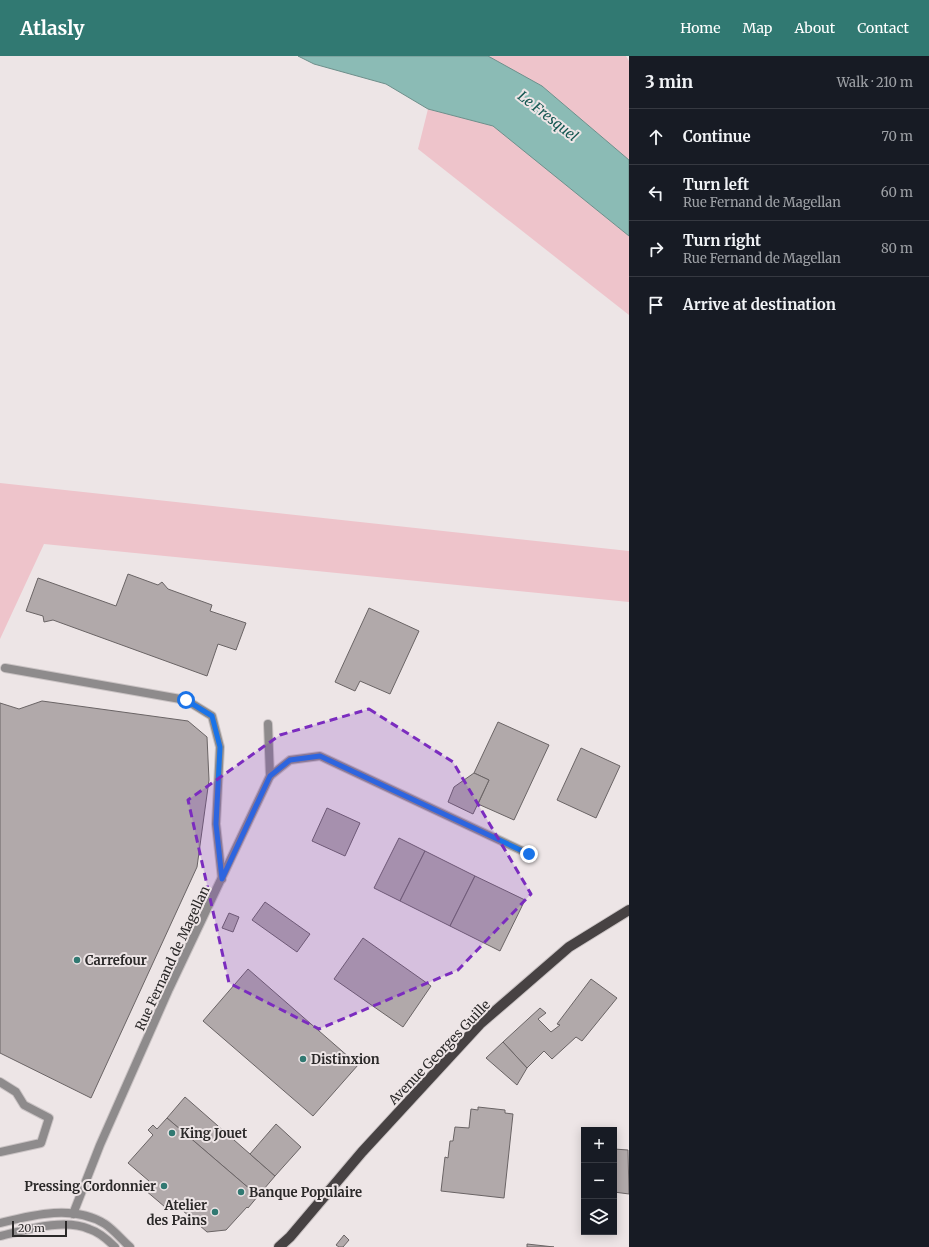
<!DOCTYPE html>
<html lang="en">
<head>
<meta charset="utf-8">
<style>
  :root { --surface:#171b24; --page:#20242c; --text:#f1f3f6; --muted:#9ea1a6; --line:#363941; --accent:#317972 }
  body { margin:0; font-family:Merriweather,serif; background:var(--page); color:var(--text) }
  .controls { position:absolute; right:12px; bottom:12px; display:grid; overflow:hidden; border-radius:0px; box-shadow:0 2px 10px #0003 }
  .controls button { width:36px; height:36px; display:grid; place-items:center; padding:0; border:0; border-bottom:1px solid var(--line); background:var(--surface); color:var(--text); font:20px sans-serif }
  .scale { position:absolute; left:12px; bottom:10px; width:55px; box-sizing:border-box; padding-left:4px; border:2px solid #2b2929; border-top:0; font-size:11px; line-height:14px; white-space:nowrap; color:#2b2929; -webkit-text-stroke:3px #ede5e6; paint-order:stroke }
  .stop { position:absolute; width:12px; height:12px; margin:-9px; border:3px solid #1a73e8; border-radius:50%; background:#fff }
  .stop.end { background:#1a73e8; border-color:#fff; box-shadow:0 1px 4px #0008 }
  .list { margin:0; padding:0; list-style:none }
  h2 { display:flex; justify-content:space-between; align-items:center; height:52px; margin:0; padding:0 16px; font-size:17px }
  h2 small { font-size:13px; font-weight:400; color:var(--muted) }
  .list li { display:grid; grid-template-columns:26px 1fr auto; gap:12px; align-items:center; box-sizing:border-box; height:56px; padding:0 16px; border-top:1px solid var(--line) }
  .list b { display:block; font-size:15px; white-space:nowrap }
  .list p { margin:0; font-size:13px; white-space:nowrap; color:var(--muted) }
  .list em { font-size:13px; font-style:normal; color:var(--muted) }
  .icon { flex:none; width:22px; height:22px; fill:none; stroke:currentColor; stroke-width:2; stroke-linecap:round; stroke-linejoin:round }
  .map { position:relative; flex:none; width:629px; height:1191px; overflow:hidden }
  header { display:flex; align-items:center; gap:24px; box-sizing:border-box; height:56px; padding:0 20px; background:var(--accent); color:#fff }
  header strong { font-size:19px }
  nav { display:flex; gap:22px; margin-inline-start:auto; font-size:14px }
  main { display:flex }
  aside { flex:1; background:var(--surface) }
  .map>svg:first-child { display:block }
</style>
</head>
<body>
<header>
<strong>Atlasly</strong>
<nav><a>Home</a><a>Map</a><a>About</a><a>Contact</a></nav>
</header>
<main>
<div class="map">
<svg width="629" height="1191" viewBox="0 0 629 1191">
  <rect width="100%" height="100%" fill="#ede5e6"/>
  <g fill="#eec4cb">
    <path d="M488,0H626L629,5V104L542,30Z"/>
    <path d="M428,53L493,70L629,180V259L418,93Z"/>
    <path d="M0,427L629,495V546L44,488L0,583Z"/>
  </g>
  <path fill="#8bbbb5" stroke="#6e8f8b" d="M298,0H488L542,30L629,104V180L493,70L428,53L386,28L314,8Z"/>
  <g fill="#b1a9aa" stroke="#6a6465">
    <path d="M128,518L158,529L162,526L168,533L212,549L210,555L246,567L236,594L218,588L207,620L53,564L44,566L43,560L26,555L38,522L116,550Z"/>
    <path d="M369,552L419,575L390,638L360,625L355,635L335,626Z"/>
    <path d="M42,645L188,665L207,681L209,724L197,811L91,1042L0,997V647L19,653Z"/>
    <path d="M498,666L549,689L514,764L478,748L489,724L474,717Z"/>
    <path d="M581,692L620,710L596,762L557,744Z"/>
    <path d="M474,717L489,724L473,758L448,746L454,731Z"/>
    <path d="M327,752L360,767L345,800L312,785Z"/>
    <path d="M399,782L425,795L400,845L374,832Z"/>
    <path d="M425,795L475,820L450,870L400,845Z"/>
    <path d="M475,820L525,844L500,895L450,870Z"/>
    <path d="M265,846L310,878L297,896L252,864Z"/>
    <path d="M229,857L239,861L233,876L222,872Z"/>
    <path d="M363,882L431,930L403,971L334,923Z"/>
    <path d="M248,913L358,1009L313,1060L203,965Z"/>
    <path d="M591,923L617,942L582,985L576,981L552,1003L544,995L527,1012L503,986L540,952L546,957L538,963L551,976L560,969L557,968Z"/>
    <path d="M503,986L527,1012L517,1029L486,1002Z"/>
    <path d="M185,1041L275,1120L258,1140L167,1062Z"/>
    <path d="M478,1051L505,1054V1057L513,1058L504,1142L441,1135L445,1101L448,1102L450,1085H453L455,1071L469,1072L471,1053L478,1054Z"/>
    <path d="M167,1062L258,1140L248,1152L247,1151L226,1174L207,1176L173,1146L169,1151H165L145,1134V1131L149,1125L128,1107L153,1079L148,1074L153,1069L157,1073Z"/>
    <path d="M276,1068L301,1091L275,1120L250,1098Z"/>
    <path d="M614,1093L628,1094L629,1138L614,1136Z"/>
    <path d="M344,1179L349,1184L343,1191H339L336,1189Z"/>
    <path d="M527,1188L554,1191H527Z"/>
  </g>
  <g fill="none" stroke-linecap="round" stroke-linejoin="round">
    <defs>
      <g id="lane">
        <path d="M5,612L186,644L212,660L220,691L216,768L222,823"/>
        <path d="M268,668L270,720"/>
        <path d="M0,1026L16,1036L24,1049L49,1062L41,1087L0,1096"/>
      </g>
      <g id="street">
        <path d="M73,1158L100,1089L169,933L270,720L290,704L320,700L529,798"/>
        <path d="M0,1167C32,1159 74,1148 105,1168C114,1174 122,1184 130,1191"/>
        <path d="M0,1180C26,1174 64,1162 89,1173C99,1176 108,1184 115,1191"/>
      </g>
      <path id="primary" d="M279,1191L290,1181L362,1096L480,968L569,891L629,854"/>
    </defs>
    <use href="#lane" stroke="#cac3c4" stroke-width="10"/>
    <use href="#street" stroke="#cac3c4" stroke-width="10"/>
    <use href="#primary" stroke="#cac3c4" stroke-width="12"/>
    <use href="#lane" stroke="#8e8b8c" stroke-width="8"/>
    <use href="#street" stroke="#8e8b8c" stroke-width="8"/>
    <use href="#primary" stroke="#474243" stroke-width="10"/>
  </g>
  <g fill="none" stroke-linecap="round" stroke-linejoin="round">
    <path stroke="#1a73e8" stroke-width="5" d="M186,644L212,660L220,691L216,768L222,823L270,720L290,704L320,700L529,798"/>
  </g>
  <path fill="#7b2cbf" fill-opacity="0.2" stroke="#7b2cbf" stroke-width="3" stroke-dasharray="8 5" stroke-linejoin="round" d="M369,653L453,706L531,838L458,914L319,973L229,927L188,744L280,679Z"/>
  <g fill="#317972" stroke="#ede5e6" stroke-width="1.5">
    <circle cx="77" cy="904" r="4"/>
    <circle cx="303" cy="1003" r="4"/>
    <circle cx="172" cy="1077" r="4"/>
    <circle cx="164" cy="1130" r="4"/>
    <circle cx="241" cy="1136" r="4"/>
    <circle cx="215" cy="1156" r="4"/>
  </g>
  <g text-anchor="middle" stroke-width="4" stroke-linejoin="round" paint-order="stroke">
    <g font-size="13" fill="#2b2929" stroke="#ede5e6">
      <text transform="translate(172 902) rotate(-65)" y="5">Rue Fernand de Magellan</text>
      <text transform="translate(439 996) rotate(-46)" y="5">Avenue Georges Guille</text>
    </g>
    <g font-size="13" font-weight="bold" fill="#2b2929" stroke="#ede5e6" text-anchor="start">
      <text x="85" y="909">Carrefour</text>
      <text x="311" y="1008">Distinxion</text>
      <text x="180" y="1082">King Jouet</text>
      <text x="156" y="1135" text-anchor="end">Pressing Cordonnier</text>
      <text x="249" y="1141">Banque Populaire</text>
      <text x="207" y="1154" text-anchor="end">Atelier<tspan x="207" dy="15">des Pains</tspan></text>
    </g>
    <g font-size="14" font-style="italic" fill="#145751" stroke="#ede5e6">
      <text transform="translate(548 60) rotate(38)" y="5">Le Fresquel</text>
    </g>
  </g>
</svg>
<div class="controls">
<button>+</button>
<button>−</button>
<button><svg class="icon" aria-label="layers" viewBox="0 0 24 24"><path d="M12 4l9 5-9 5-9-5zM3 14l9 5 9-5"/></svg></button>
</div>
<div class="scale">20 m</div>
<div class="stop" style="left:186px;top:644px"></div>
<div class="stop end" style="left:529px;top:798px"></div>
</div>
<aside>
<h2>3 min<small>Walk · 210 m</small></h2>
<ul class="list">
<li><svg class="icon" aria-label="ahead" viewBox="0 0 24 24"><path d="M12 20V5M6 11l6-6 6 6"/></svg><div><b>Continue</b></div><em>70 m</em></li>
<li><svg class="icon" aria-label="left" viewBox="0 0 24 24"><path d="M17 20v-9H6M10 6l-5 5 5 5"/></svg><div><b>Turn left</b><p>Rue Fernand de Magellan</p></div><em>60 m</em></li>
<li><svg class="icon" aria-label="right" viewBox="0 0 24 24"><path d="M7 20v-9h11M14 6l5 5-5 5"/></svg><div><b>Turn right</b><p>Rue Fernand de Magellan</p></div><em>80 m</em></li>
<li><svg class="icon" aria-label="arrive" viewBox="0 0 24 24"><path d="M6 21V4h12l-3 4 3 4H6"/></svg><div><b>Arrive at destination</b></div></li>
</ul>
</aside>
</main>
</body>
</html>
